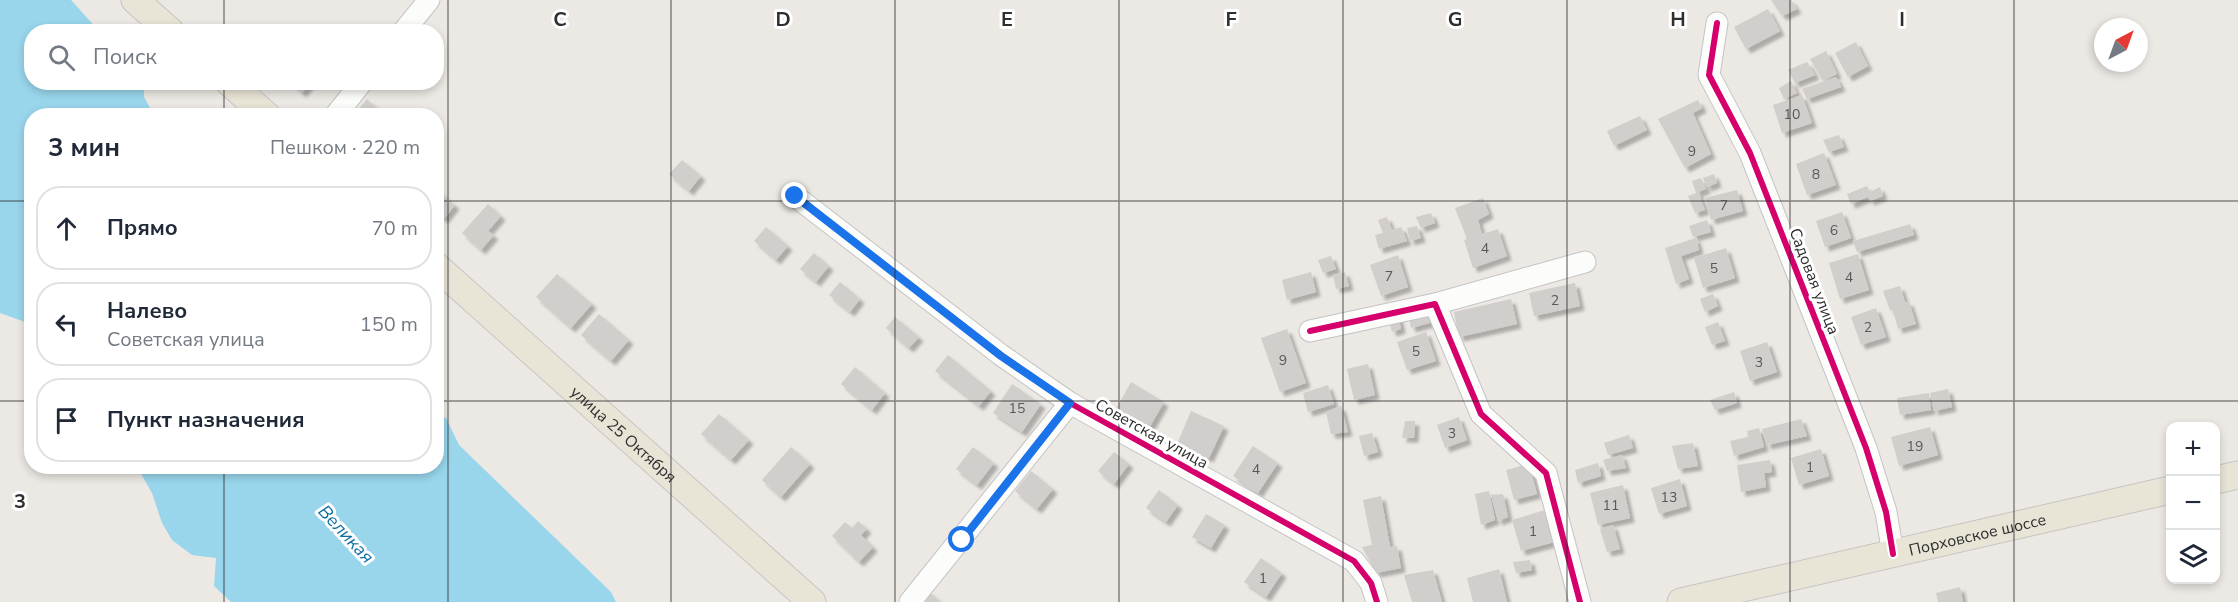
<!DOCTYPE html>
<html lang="ru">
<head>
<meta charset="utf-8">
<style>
  :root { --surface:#fff; --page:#f2f2f3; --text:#1f2937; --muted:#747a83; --line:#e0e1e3 }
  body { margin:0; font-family:"Nunito Sans",sans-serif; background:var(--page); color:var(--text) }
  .controls { position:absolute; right:18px; bottom:18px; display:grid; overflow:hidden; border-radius:12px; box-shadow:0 3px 9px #0003 }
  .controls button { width:54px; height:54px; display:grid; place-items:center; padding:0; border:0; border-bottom:2px solid var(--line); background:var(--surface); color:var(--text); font:30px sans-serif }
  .compass { position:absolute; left:2094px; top:18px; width:54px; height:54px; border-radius:50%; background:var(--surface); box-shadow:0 3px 9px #0003; rotate:41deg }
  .stop { position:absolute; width:18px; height:18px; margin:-14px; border:4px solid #1a73e8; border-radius:50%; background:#fff }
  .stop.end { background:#1a73e8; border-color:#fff; box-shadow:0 2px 6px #0008 }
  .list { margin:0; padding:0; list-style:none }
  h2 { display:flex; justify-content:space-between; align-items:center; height:78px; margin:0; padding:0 24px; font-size:26px }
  h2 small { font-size:20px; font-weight:400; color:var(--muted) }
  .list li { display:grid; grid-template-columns:39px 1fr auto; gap:18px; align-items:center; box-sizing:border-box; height:84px; margin:0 12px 12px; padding:0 12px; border:2px solid var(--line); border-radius:24px }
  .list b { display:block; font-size:22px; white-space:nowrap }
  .list p { margin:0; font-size:20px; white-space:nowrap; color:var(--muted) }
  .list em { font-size:20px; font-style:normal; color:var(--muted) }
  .icon { flex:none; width:33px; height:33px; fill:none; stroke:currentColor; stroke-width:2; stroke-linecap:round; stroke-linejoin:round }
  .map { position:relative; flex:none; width:2238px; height:602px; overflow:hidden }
  .search { position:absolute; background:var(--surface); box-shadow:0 3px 9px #0003; left:24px; top:24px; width:420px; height:66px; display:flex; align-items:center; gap:15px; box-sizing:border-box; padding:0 21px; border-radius:24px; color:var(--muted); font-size:22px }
  .panel { position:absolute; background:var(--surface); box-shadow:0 3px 9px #0003; left:24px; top:108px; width:420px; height:366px; border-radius:24px }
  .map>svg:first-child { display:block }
</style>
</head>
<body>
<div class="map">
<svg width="2238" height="602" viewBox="0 0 2238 602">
  <defs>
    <filter id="shadow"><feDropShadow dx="4.5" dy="4.5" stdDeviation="1.5" flood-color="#0004"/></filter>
  </defs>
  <rect width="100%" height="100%" fill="#ece8e4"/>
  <g fill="#99d6ec">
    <path d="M0,0H71L99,31L32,32V82L144,83V97L154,115L32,116L31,324L0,313Z"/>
    <path d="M437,415L446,418L459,445L611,592L616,602H231L214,586L216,558L192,555L172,540L162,523L152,493L137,467L436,466Z"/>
  </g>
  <g fill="#d1cecb" filter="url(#shadow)">
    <path d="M1771,0H1791L1797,9L1782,16Z"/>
    <path d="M1768,9L1780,31L1746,49L1734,27Z"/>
    <path d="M1856,42L1868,66L1848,77L1835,53Z"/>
    <path d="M1826,51L1837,74L1823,81L1810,59Z"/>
    <path d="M1807,62L1815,75L1795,83L1788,70Z"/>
    <path d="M1836,77L1841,87L1807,99L1802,89Z"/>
    <path d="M1791,81L1797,93L1784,99L1779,88Z"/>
    <path d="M290,82H311L302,93Z"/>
    <path d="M1802,95L1812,123L1782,133L1773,105Z"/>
    <path d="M367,99L385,116H353Z"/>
    <path d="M1698,100L1702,108L1693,113L1711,154L1685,168L1658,119Z"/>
    <path d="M1640,116L1647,130L1614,146L1607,131Z"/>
    <path d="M1839,135L1844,147L1829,152L1823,140Z"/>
    <path d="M1824,153L1836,185L1807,195L1796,164Z"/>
    <path d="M682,160L701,176L689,191L669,174Z"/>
    <path d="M1714,174L1717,183L1707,187L1703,178Z"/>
    <path d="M1701,178L1706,189L1698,192L1705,210L1695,213L1688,196L1696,193L1692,181Z"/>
    <path d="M1867,186L1870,192L1880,187L1883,196L1870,201L1868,197L1851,204L1847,194Z"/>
    <path d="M436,189L455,205L444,219L436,213Z"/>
    <path d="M1737,190L1743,211L1711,220L1705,198Z"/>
    <path d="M1483,198L1489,214L1478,220L1482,234L1498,229L1507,256L1473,268L1464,240L1467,239L1455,208Z"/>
    <path d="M488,204L501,216L488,231L494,235L481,250L462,233Z"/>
    <path d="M1842,212L1851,238L1825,247L1816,221Z"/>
    <path d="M1431,213L1435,223L1421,228L1416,217Z"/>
    <path d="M1387,217L1392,230L1401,227L1407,241L1379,249L1375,235L1383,233L1378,220Z"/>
    <path d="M1707,220L1711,232L1693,237L1689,226Z"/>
    <path d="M1910,224L1914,235L1857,252L1853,241Z"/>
    <path d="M1417,226L1421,238L1410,241L1407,228Z"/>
    <path d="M766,227L788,246L776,260L754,241Z"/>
    <path d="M1696,238L1699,250L1681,256L1689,279L1676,284L1665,248Z"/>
    <path d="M1726,248L1735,278L1703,288L1694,258Z"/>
    <path d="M814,253L829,266L816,282L800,269Z"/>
    <path d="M1858,254L1869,290L1840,299L1829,263Z"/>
    <path d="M1398,255L1408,287L1381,296L1370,265Z"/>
    <path d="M1331,256L1336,269L1323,273L1318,260Z"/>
    <path d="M1311,272L1316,292L1287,300L1282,280Z"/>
    <path d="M1345,272L1349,286L1336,289L1333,275Z"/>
    <path d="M557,274L592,304L571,328L536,297Z"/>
    <path d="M840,282L860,299L850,312L829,295Z"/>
    <path d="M1575,283L1580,306L1534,316L1529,293Z"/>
    <path d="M1900,286L1905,302H1909L1916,324L1898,329L1893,310H1890L1883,291Z"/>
    <path d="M1713,294L1718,306L1705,312L1700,299Z"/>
    <path d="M1511,299L1517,324L1459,337L1454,312Z"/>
    <path d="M1428,308L1433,322L1411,328L1408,314Z"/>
    <path d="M1876,308L1886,337L1861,345L1851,317Z"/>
    <path d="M599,314L629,340L611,361L581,335Z"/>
    <path d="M1398,315L1401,329L1392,332L1388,317Z"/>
    <path d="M895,317L919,337L909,348L886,328Z"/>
    <path d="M1718,322L1725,341L1712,345L1705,327Z"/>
    <path d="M1287,329L1306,383L1280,392L1261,338Z"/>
    <path d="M1426,332L1436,361L1407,370L1397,342Z"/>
    <path d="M1767,342L1777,372L1750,381L1740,351Z"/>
    <path d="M948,355L991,391L979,406L935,371Z"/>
    <path d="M1368,364L1375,395L1354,400L1347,369Z"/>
    <path d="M855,367L885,393L872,410L841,384Z"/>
    <path d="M1131,382L1164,402L1148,430L1115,411Z"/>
    <path d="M1012,384L1041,404L1022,432L993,413Z"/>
    <path d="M1328,385L1334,404L1308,412L1303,393Z"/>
    <path d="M1948,389L1952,407L1934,411L1930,393Z"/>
    <path d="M1734,392L1737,403L1715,410L1710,400Z"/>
    <path d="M1929,393L1931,410L1900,415L1897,398Z"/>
    <path d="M1341,406L1348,432L1331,434L1326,412Z"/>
    <path d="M1191,411L1224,426L1209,458L1177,444Z"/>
    <path d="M719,414L749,440L731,460L701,434Z"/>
    <path d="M1459,417L1467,440L1445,448L1437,425Z"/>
    <path d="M1801,419L1807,436L1767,445L1762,429Z"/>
    <path d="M1405,421H1415L1414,438H1402Z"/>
    <path d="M1930,427L1938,455L1899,466L1891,437Z"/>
    <path d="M1759,428L1764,447L1734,456L1730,441L1748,437L1747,431Z"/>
    <path d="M1372,433L1378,452L1364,456L1359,436Z"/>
    <path d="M1629,435L1633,448L1608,455L1604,443Z"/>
    <path d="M1693,443L1698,466L1678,469L1672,446Z"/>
    <path d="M1253,446L1278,463L1258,493L1233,476Z"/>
    <path d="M791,447L810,464L781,497L762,480Z"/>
    <path d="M973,447L994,463L977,485L956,469Z"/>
    <path d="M1821,449L1829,476L1799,485L1791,458Z"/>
    <path d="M1114,452L1129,464L1114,484L1098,471Z"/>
    <path d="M1622,455L1626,468L1607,471L1603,460Z"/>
    <path d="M1770,460L1772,472L1764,473L1766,487L1741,492L1737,465Z"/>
    <path d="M1598,463L1601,476L1578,483L1575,470Z"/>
    <path d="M1529,464L1537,494L1514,500L1506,470Z"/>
    <path d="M1031,471L1053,489L1037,509L1015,491Z"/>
    <path d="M1680,479L1687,506L1659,514L1651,488Z"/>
    <path d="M1623,485L1630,518L1598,525L1590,493Z"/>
    <path d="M1159,490L1178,505L1166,522L1146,508Z"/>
    <path d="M1489,491L1495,520L1481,525L1475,494Z"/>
    <path d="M1503,494L1508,517L1498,521L1491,495Z"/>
    <path d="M1381,496L1390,547L1397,546L1401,568L1376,573L1362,547L1372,545L1363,500Z"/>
    <path d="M1545,510L1554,542L1521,551L1512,520Z"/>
    <path d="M1206,514L1225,525L1211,548L1192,537Z"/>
    <path d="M858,521L867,529L861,535L873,547L859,562L832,536L845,522L852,528Z"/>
    <path d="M1613,525L1620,549L1607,552L1600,529Z"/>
    <path d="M1261,558L1282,573L1266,597L1244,582Z"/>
    <path d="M1530,560L1532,570L1516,573L1513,562Z"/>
    <path d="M1499,569L1507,602H1473L1467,578Z"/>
    <path d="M1433,570L1442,602H1412L1404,575Z"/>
    <path d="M1960,587L1963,602H1938L1936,593Z"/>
    <path d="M928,591L941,602H919Z"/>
  </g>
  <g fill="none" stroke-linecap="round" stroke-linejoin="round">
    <defs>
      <g id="minor">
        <path d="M1717,23L1709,75L1750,153L1866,448L1886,512L1893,554"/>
        <path d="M403,32L429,0"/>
        <path d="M335,116L362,82"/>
        <path d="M795,196L1001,355L1070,403L1354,561L1371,583L1377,602"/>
        <path d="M1435,304L1585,262"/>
        <path d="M1310,331L1435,304L1481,414L1546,473L1580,602"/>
        <path d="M910,602L1070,403"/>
      </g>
      <g id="major">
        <path d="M135,0L171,32"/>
        <path d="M229,82L267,116"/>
        <path id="s1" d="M436,266L812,602"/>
        <path d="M2216,480L2238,475"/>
        <path id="s2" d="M1681,602L2170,490"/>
      </g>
    </defs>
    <use href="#minor" stroke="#c5c4c5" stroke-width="23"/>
    <use href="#major" stroke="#c6c5c4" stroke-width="29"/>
    <use href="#minor" stroke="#fcfcfb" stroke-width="21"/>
    <use href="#major" stroke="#e8e4d6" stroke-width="27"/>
    <defs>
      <g id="cycleway">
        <path d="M1717,23L1709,75L1750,153L1866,448L1886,512L1893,554"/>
        <path d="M795,196L1001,355L1070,403L1354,561L1371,583L1377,602"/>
        <path d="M1310,331L1435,304L1481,414L1546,473L1580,602"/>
      </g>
    </defs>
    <use href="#cycleway" stroke="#fff" stroke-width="10"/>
    <use href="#cycleway" stroke="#d6006c" stroke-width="6"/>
  </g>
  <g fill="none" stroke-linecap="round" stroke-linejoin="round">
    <path stroke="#1a73e8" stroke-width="8" d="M795,196L1001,356L1070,403L962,540"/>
  </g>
  <path fill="none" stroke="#2e2e2e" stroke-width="1.5" stroke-opacity="0.55" d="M224,0V32M448,0V602M671,0V602M895,0V602M1119,0V602M1343,0V602M1567,0V602M1790,0V602M2014,0V602M224,82V116M0,201H32M436,201H2238M0,401H32M436,401H2238M224,466V602"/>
  <g text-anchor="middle" stroke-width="6" stroke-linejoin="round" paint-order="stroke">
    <g font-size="14" fill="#585857">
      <text x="1792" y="119">10</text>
      <text x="1692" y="156">9</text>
      <text x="1816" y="179">8</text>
      <text x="1724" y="210">7</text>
      <text x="1834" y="235">6</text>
      <text x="1485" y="253">4</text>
      <text x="1714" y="273">5</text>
      <text x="1389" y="281">7</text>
      <text x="1849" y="282">4</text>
      <text x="1555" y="305">2</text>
      <text x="1868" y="332">2</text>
      <text x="1416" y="356">5</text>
      <text x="1283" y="365">9</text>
      <text x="1759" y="367">3</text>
      <text x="1017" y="413">15</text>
      <text x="1452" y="438">3</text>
      <text x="1915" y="451">19</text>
      <text x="1810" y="472">1</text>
      <text x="1256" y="474">4</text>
      <text x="1669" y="502">13</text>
      <text x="1611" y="510">11</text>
      <text x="1533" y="536">1</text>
      <text x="1263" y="583">1</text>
    </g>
    <g font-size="16" fill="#2e2e2e" stroke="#fff">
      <text transform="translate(1815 281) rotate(69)" y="6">Садовая улица</text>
      <text transform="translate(1152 433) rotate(29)" y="6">Советская улица</text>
      <text dy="6" stroke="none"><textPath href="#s1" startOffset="252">улица 25 Октября</textPath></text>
      <text dy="6" stroke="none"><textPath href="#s2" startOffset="304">Порховское шоссе</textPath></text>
    </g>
    <g font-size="18" font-style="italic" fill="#0d6fa3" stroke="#fff">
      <text transform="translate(346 534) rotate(47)" y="6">Великая</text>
    </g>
  </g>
  <g font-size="20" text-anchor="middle" font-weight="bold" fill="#2e2e2e" stroke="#fff" stroke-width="6" stroke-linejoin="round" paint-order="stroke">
    <text x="560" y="26">C</text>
    <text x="783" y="26">D</text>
    <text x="1007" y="26">E</text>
    <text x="1231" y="26">F</text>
    <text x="1455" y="26">G</text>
    <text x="1678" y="26">H</text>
    <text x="1902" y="26">I</text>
    <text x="20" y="508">3</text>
  </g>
</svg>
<div class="controls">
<button>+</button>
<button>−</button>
<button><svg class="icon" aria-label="layers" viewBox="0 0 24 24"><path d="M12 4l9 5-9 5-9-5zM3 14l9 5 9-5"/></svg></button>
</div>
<svg class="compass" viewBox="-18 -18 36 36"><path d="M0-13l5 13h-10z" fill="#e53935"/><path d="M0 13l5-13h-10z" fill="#747a83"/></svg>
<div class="stop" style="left:962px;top:540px"></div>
<div class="stop end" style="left:795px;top:196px"></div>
<div class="search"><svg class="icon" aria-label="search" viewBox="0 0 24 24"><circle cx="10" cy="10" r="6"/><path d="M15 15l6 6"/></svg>Поиск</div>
<section class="panel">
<h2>3 мин<small>Пешком · 220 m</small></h2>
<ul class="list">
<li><svg class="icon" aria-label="ahead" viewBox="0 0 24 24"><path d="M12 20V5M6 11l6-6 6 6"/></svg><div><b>Прямо</b></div><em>70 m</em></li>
<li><svg class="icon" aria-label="left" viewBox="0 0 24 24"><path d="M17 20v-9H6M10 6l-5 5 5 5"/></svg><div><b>Налево</b><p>Советская улица</p></div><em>150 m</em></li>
<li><svg class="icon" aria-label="arrive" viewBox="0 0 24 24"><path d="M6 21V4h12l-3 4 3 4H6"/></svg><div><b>Пункт назначения</b></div></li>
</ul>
</section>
</div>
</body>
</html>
